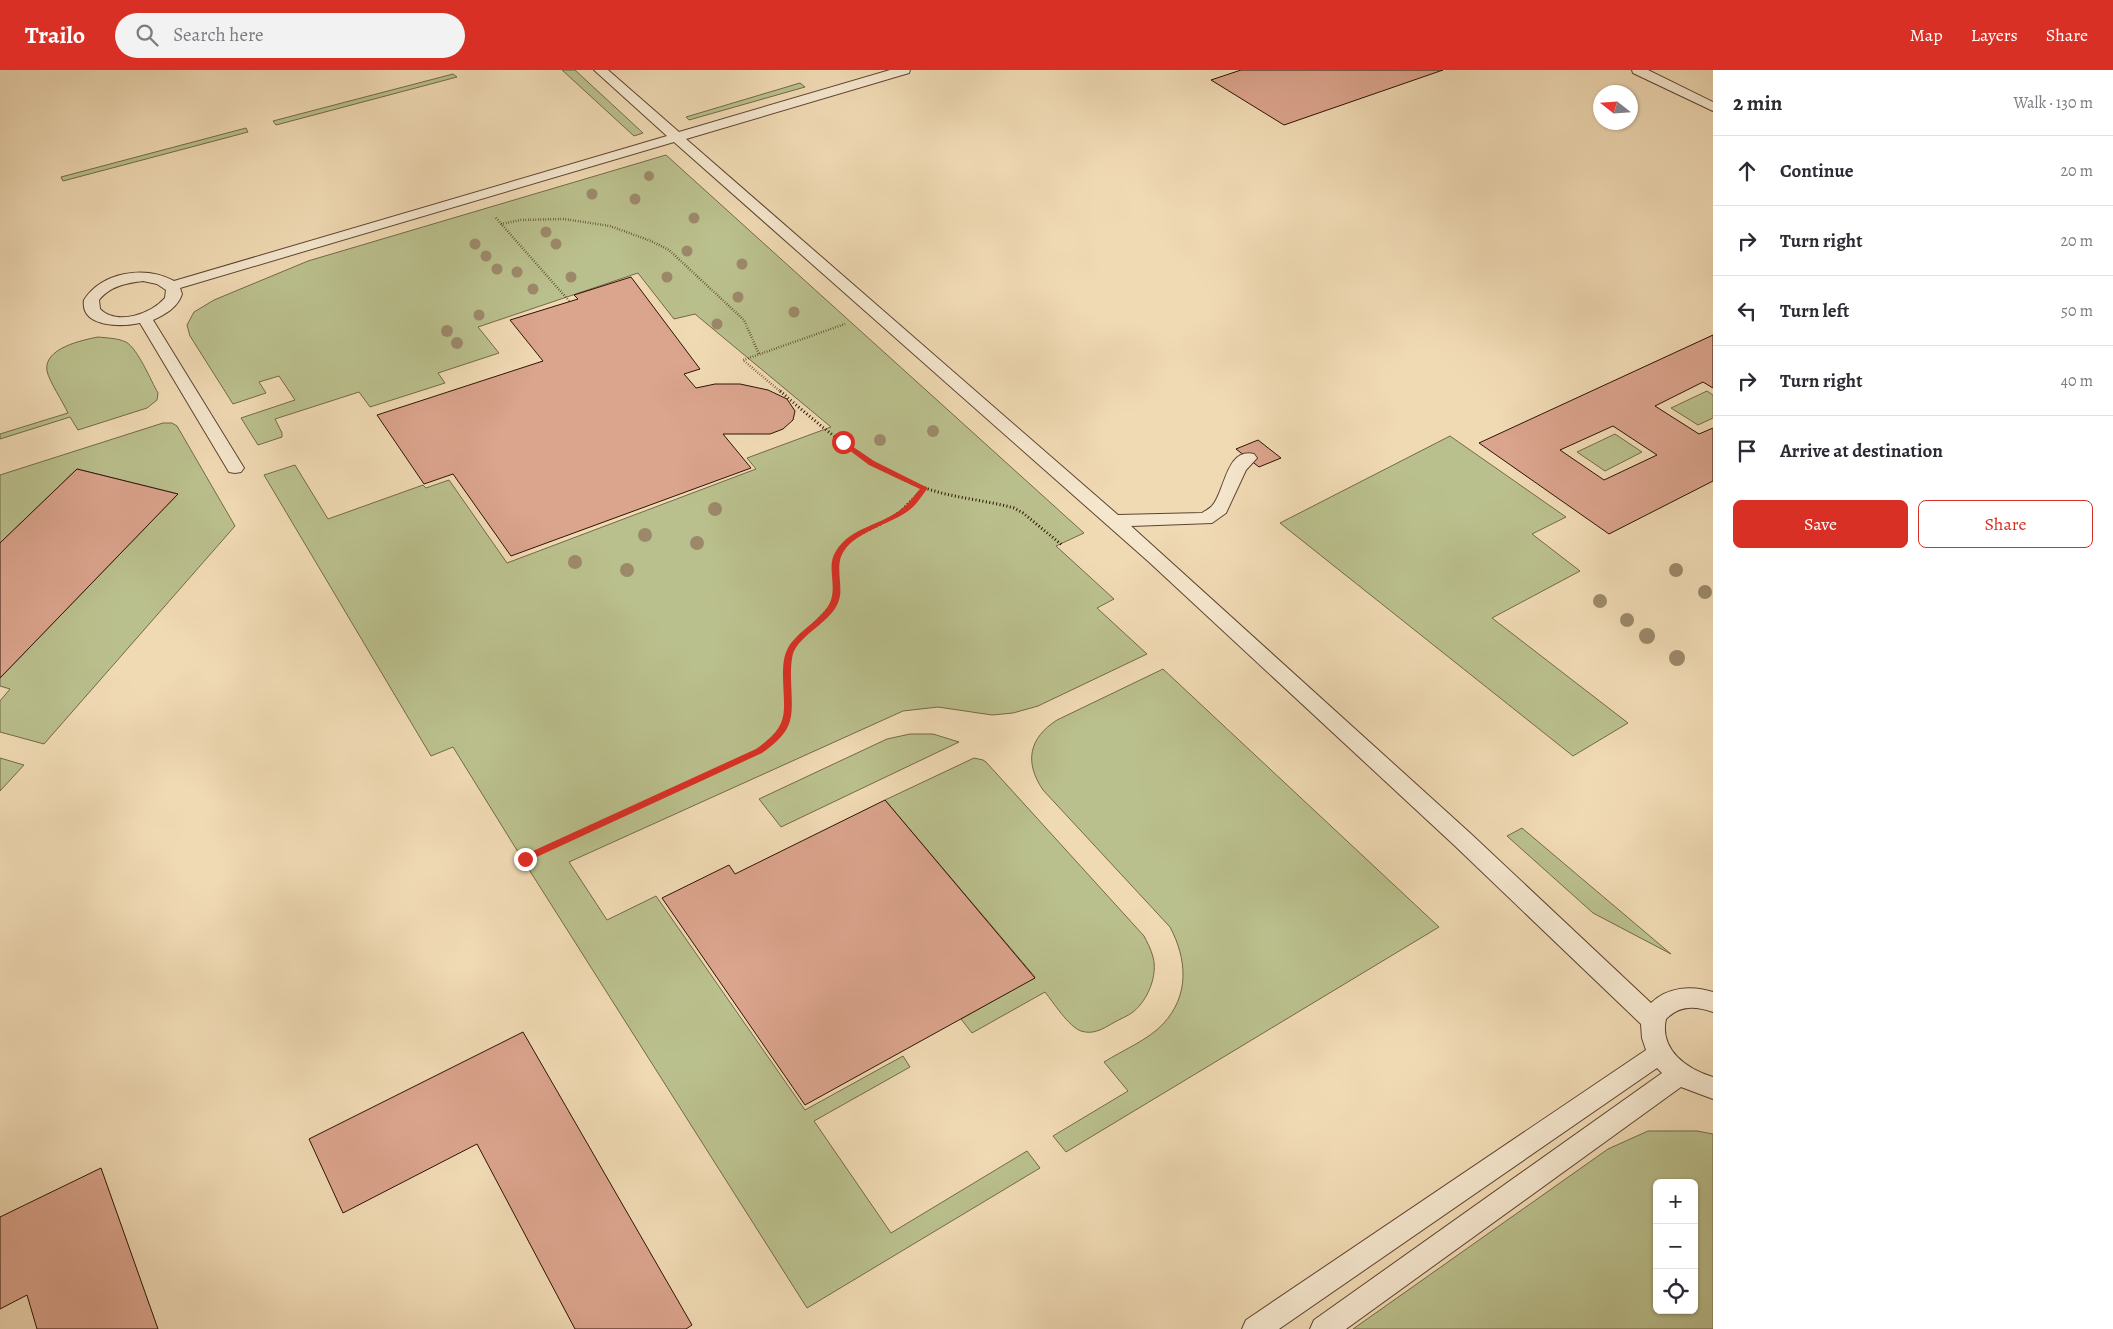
<!DOCTYPE html>
<html lang="en">
<head>
<meta charset="utf-8">
<style>
  :root { --surface:#fff; --page:#f2f2f3; --text:#2b2b33; --muted:#7c7c81; --line:#e1e1e2; --accent:#d93025 }
  body { margin:0; font-family:Alegreya,serif; background:var(--page); color:var(--text) }
  .controls { position:absolute; right:15px; bottom:15px; display:grid; overflow:hidden; border-radius:8px; box-shadow:0 1px 4px #0004 }
  .controls button { width:45px; height:45px; display:grid; place-items:center; padding:0; border:0; border-bottom:1px solid var(--line); background:var(--surface); color:var(--text); font:25px sans-serif }
  .compass { position:absolute; left:1593px; top:15px; width:45px; height:45px; border-radius:50%; background:var(--surface); box-shadow:0 1px 4px #0004; rotate:287deg }
  .stop { position:absolute; width:15px; height:15px; margin:-11px; border:4px solid #d93025; border-radius:50%; background:#fff }
  .stop.end { background:#d93025; border-color:#fff; box-shadow:0 1px 5px #0008 }
  .list { margin:0; padding:0; list-style:none }
  h2 { display:flex; justify-content:space-between; align-items:center; height:65px; margin:0; padding:0 20px; font-size:21px }
  h2 small { font-size:16px; font-weight:400; color:var(--muted) }
  .list li { display:grid; grid-template-columns:32px 1fr auto; gap:15px; align-items:center; box-sizing:border-box; height:70px; padding:0 20px; border-top:1px solid var(--line) }
  .list b { display:block; font-size:19px; white-space:nowrap }
  .list em { font-size:16px; font-style:normal; color:var(--muted) }
  .actions { display:flex; gap:10px; padding:15px 20px }
  .actions a { flex:1; padding:11px 0; border:1px solid var(--accent); border-radius:8px; text-align:center; font-size:18px; color:var(--accent) }
  .actions .main { background:var(--accent); color:#fff }
  .icon { flex:none; width:28px; height:28px; fill:none; stroke:currentColor; stroke-width:2; stroke-linecap:round; stroke-linejoin:round }
  .map { position:relative; flex:none; width:1713px; height:1259px; overflow:hidden }
  header { display:flex; align-items:center; gap:30px; box-sizing:border-box; height:70px; padding:0 25px; background:var(--accent); color:#fff }
  header strong { font-size:24px }
  nav { display:flex; gap:28px; margin-inline-start:auto; font-size:18px }
  .search { width:350px; height:45px; background:var(--page); display:flex; align-items:center; gap:12px; box-sizing:border-box; padding:0 18px; border-radius:28px; color:var(--muted); font-size:19px }
  main { display:flex }
  aside { flex:1; background:var(--surface) }
  .map>svg:first-child { display:block }
</style>
</head>
<body>
<header>
<strong>Trailo</strong>
<div class="search"><svg class="icon" aria-label="search" viewBox="0 0 24 24"><circle cx="10" cy="10" r="6"/><path d="M15 15l6 6"/></svg>Search here</div>
<nav><a>Map</a><a>Layers</a><a>Share</a></nav>
</header>
<main>
<div class="map">
<svg width="1713" height="1259" viewBox="0 0 1713 1259">
  <rect width="100%" height="100%" fill="#f0dab4"/>
  <filter id="stains"><feTurbulence type="fractalNoise" baseFrequency=".004" numOctaves="4"/><feColorMatrix values="0 0 0 0 .2 0 0 0 0 .09 0 0 0 0 .02 0 0 0 .5 -.17"/></filter>
  <radialGradient id="worn" r=".72"><stop offset=".6" stop-color="#630" stop-opacity="0"/><stop offset="1" stop-color="#630" stop-opacity=".3"/></radialGradient>
  <g fill="#bac08d" stroke="#746948" fill-rule="evenodd">
    <path d="M562,0H575L643,63L634,66Z"/>
    <path d="M453,4L457,7L276,55L273,51Z"/>
    <path d="M800,13L805,17L689,50L686,47Z"/>
    <path d="M246,58L248,62L63,111L61,107Z"/>
    <path d="M666,85L1084,463L1056,476L1114,529L1097,538L1147,584L1038,636L1013,643L992,645L938,637L903,641L569,792L607,850L656,826L805,1040L903,986L910,997L814,1051L891,1163L1027,1081L1040,1098L807,1238L528,798L453,677L431,686L264,405L295,395L328,449L423,415L426,418L449,410L507,493L756,399L747,388L831,357L695,244L674,249L638,203L478,257L499,283L438,303L445,313L370,337L359,322L275,349L282,363V367L258,375L241,348L295,330L279,306L259,312L266,323L233,334L190,266L187,255L194,242L214,230L308,191Z"/>
    <path d="M98,267C107,268 117,268 126,272C138,279 151,311 158,323L157,330L147,338L78,360L70,347L0,369V364L68,343C63,332 49,311 47,301C43,278 83,270 98,267Z"/>
    <path d="M1707,321L1713,325V348L1698,355L1671,338Z"/>
    <path d="M163,353H172L177,356L235,456L44,674L0,662V631L10,619L0,616V608L178,424L77,399L0,473V405Z"/>
    <path d="M1615,364L1642,382L1605,401L1577,382Z"/>
    <path d="M1450,366L1566,447L1532,464L1580,501L1492,548L1628,653L1573,686L1280,453Z"/>
    <path d="M1163,599L1439,857L1066,1082L1053,1066L1128,1021L1104,992C1123,980 1148,970 1163,954C1190,925 1187,889 1170,857L1043,720C1024,692 1029,668 1057,650Z"/>
    <path d="M910,664H933L959,672L781,757L759,729L887,669Z"/>
    <path d="M0,688L24,695L0,721Z"/>
    <path d="M974,688L983,690L986,692L1144,866C1147,872 1151,879 1153,887C1158,905 1148,930 1133,942C1128,946 1120,949 1113,953C1103,959 1093,965 1081,961C1069,957 1053,932 1045,922L972,963L961,949L1035,907L885,730Z"/>
    <path d="M1522,758L1671,884L1593,843L1507,766Z"/>
    <path d="M1648,1061H1697L1713,1064V1259H1353L1608,1079ZM1657,1113H1694V1240H1657Z"/>
  </g>
  <g fill="#dba48d" stroke="#2e1204" fill-rule="evenodd">
    <path d="M1241,0H1443L1284,55L1211,10Z"/>
    <path d="M631,207L700,299L684,304L696,318L715,314H740L768,320L787,329L795,341L793,350L783,359L770,364H723L751,398L511,486L453,404L424,414L377,345L543,291L510,250L578,229L574,225Z"/>
    <path d="M1713,265V318L1703,312L1655,336L1699,364L1713,358V411L1609,464L1479,373ZM1613,356L1657,385L1604,410L1560,380Z"/>
    <path d="M1258,370L1281,388L1259,397L1236,379Z"/>
    <path d="M77,399L178,424L0,608V473Z"/>
    <path d="M885,730L1035,908L805,1035L662,828L729,795L735,804Z"/>
    <path d="M523,962L692,1255L686,1259H575L477,1074L343,1143L309,1069Z"/>
    <path d="M101,1098L158,1259H37L27,1225L0,1239V1147Z"/>
  </g>
  <g fill="none" stroke-linecap="round" stroke-linejoin="round">
    <defs>
      <g id="service">
        <path d="M594,0H608L679,62L890,0H910L909,3L686,69L1118,445L1202,443C1205,441 1209,439 1212,436C1225,422 1226,377 1254,384L1257,388L1246,400L1226,443L1212,453L1131,456L1470,763L1651,933C1667,917 1692,915 1713,922V942C1695,936 1680,935 1666,949C1659,980 1687,999 1713,1007V1029L1681,1017L1346,1259H1310L1314,1250L1662,1003L1657,998L1279,1259H1242L1246,1250L1646,980L1642,968L1641,954L1454,775L1149,492L674,72L180,218L182,224C178,237 166,244 153,250L244,398L241,402L235,403L229,402L140,253C122,257 80,258 84,230C102,202 145,195 174,211L667,66ZM143,211L157,214L166,220L165,228C151,244 117,256 100,239L99,230C110,216 127,213 143,211Z"/>
        <path d="M1632,0H1648L1713,32V41L1633,3Z"/>
      </g>
    </defs>
    <use href="#service" stroke="#5e4430" stroke-width="2"/>
    <g stroke="#2e1204" stroke-width="2.5" stroke-dasharray="0.5 2" stroke-linecap="butt">
      <path d="M496,148L570,232"/>
      <path d="M501,154L521,150L564,149L610,156L651,171L669,180L744,250L759,284"/>
      <path d="M781,322L743,290L845,254"/>
    </g>
    <g stroke="#2e1204" stroke-width="3" stroke-dasharray="1 2.5" stroke-linecap="butt">
      <path d="M780,321C823,358 869,399 925,418C953,428 985,430 1014,438L1023,443L1062,475"/>
      <path d="M645,733L759,681L778,664L784,657L788,640L787,599L790,583L796,573L831,536L837,521V491L841,477L853,467L879,455L900,442L924,418"/>
    </g>
    <path stroke="#2e1204" stroke-width="4" stroke-dasharray="1 3" stroke-linecap="butt" d="M525,789L648,732"/>
    <use href="#service" fill="#f5e7ce" fill-rule="evenodd"/>
  </g>
  <g fill="#9c896a">
    <circle cx="649" cy="106" r="5"/>
    <circle cx="592" cy="124" r="5.5"/>
    <circle cx="635" cy="129" r="5.5"/>
    <circle cx="694" cy="148" r="5.5"/>
    <circle cx="546" cy="162" r="5.5"/>
    <circle cx="475" cy="174" r="5.5"/>
    <circle cx="556" cy="174" r="5.5"/>
    <circle cx="687" cy="181" r="5.5"/>
    <circle cx="486" cy="186" r="5.5"/>
    <circle cx="742" cy="194" r="5.5"/>
    <circle cx="497" cy="199" r="5.5"/>
    <circle cx="517" cy="202" r="5.5"/>
    <circle cx="571" cy="207" r="5.5"/>
    <circle cx="667" cy="207" r="5.5"/>
    <circle cx="533" cy="219" r="5.5"/>
    <circle cx="738" cy="227" r="5.5"/>
    <circle cx="794" cy="242" r="5.5"/>
    <circle cx="479" cy="245" r="5.5"/>
    <circle cx="717" cy="254" r="5.5"/>
    <circle cx="447" cy="261" r="6"/>
    <circle cx="457" cy="273" r="6"/>
    <circle cx="933" cy="361" r="6"/>
    <circle cx="880" cy="370" r="6"/>
    <circle cx="715" cy="439" r="7"/>
    <circle cx="645" cy="465" r="7"/>
    <circle cx="697" cy="473" r="7"/>
    <circle cx="575" cy="492" r="7"/>
    <circle cx="627" cy="500" r="7"/>
    <circle cx="1676" cy="500" r="7"/>
    <circle cx="1705" cy="522" r="7"/>
    <circle cx="1600" cy="531" r="7"/>
    <circle cx="1627" cy="550" r="7"/>
    <circle cx="1647" cy="566" r="8"/>
    <circle cx="1677" cy="588" r="8"/>
  </g>
  <path fill="#d93025" d="M843,370L874,391L928,418C922,425 916,436 908,441C890,454 856,462 844,481C835,494 842,511 840,526C836,550 805,560 794,581C791,588 791,600 791,607C792,647 797,658 762,683L528,791H522V786L756,679C790,655 784,645 783,607C783,599 783,588 787,580C796,560 829,547 832,526C835,511 827,494 836,481C851,456 885,455 905,436C911,431 915,424 920,419L869,395L841,374L840,372Z"/>
  <rect width="100%" height="100%" filter="url(#stains)"/>
  <rect width="100%" height="100%" fill="url(#worn)"/>
</svg>
<div class="controls">
<button>+</button>
<button>−</button>
<button><svg class="icon" aria-label="locate" viewBox="0 0 24 24"><circle cx="12" cy="12" r="6"/><path d="M12 2v4M12 18v4M2 12h4M18 12h4"/></svg></button>
</div>
<svg class="compass" viewBox="-18 -18 36 36"><path d="M0-13l5 13h-10z" fill="#e53935"/><path d="M0 13l5-13h-10z" fill="#7c7c81"/></svg>
<div class="stop" style="left:843px;top:372px"></div>
<div class="stop end" style="left:525px;top:789px"></div>
</div>
<aside>
<h2>2 min<small>Walk · 130 m</small></h2>
<ul class="list">
<li><svg class="icon" aria-label="ahead" viewBox="0 0 24 24"><path d="M12 20V5M6 11l6-6 6 6"/></svg><div><b>Continue</b></div><em>20 m</em></li>
<li><svg class="icon" aria-label="right" viewBox="0 0 24 24"><path d="M7 20v-9h11M14 6l5 5-5 5"/></svg><div><b>Turn right</b></div><em>20 m</em></li>
<li><svg class="icon" aria-label="left" viewBox="0 0 24 24"><path d="M17 20v-9H6M10 6l-5 5 5 5"/></svg><div><b>Turn left</b></div><em>50 m</em></li>
<li><svg class="icon" aria-label="right" viewBox="0 0 24 24"><path d="M7 20v-9h11M14 6l5 5-5 5"/></svg><div><b>Turn right</b></div><em>40 m</em></li>
<li><svg class="icon" aria-label="arrive" viewBox="0 0 24 24"><path d="M6 21V4h12l-3 4 3 4H6"/></svg><div><b>Arrive at destination</b></div></li>
</ul>
<div class="actions"><a class="main">Save</a><a>Share</a></div>
</aside>
</main>
</body>
</html>
